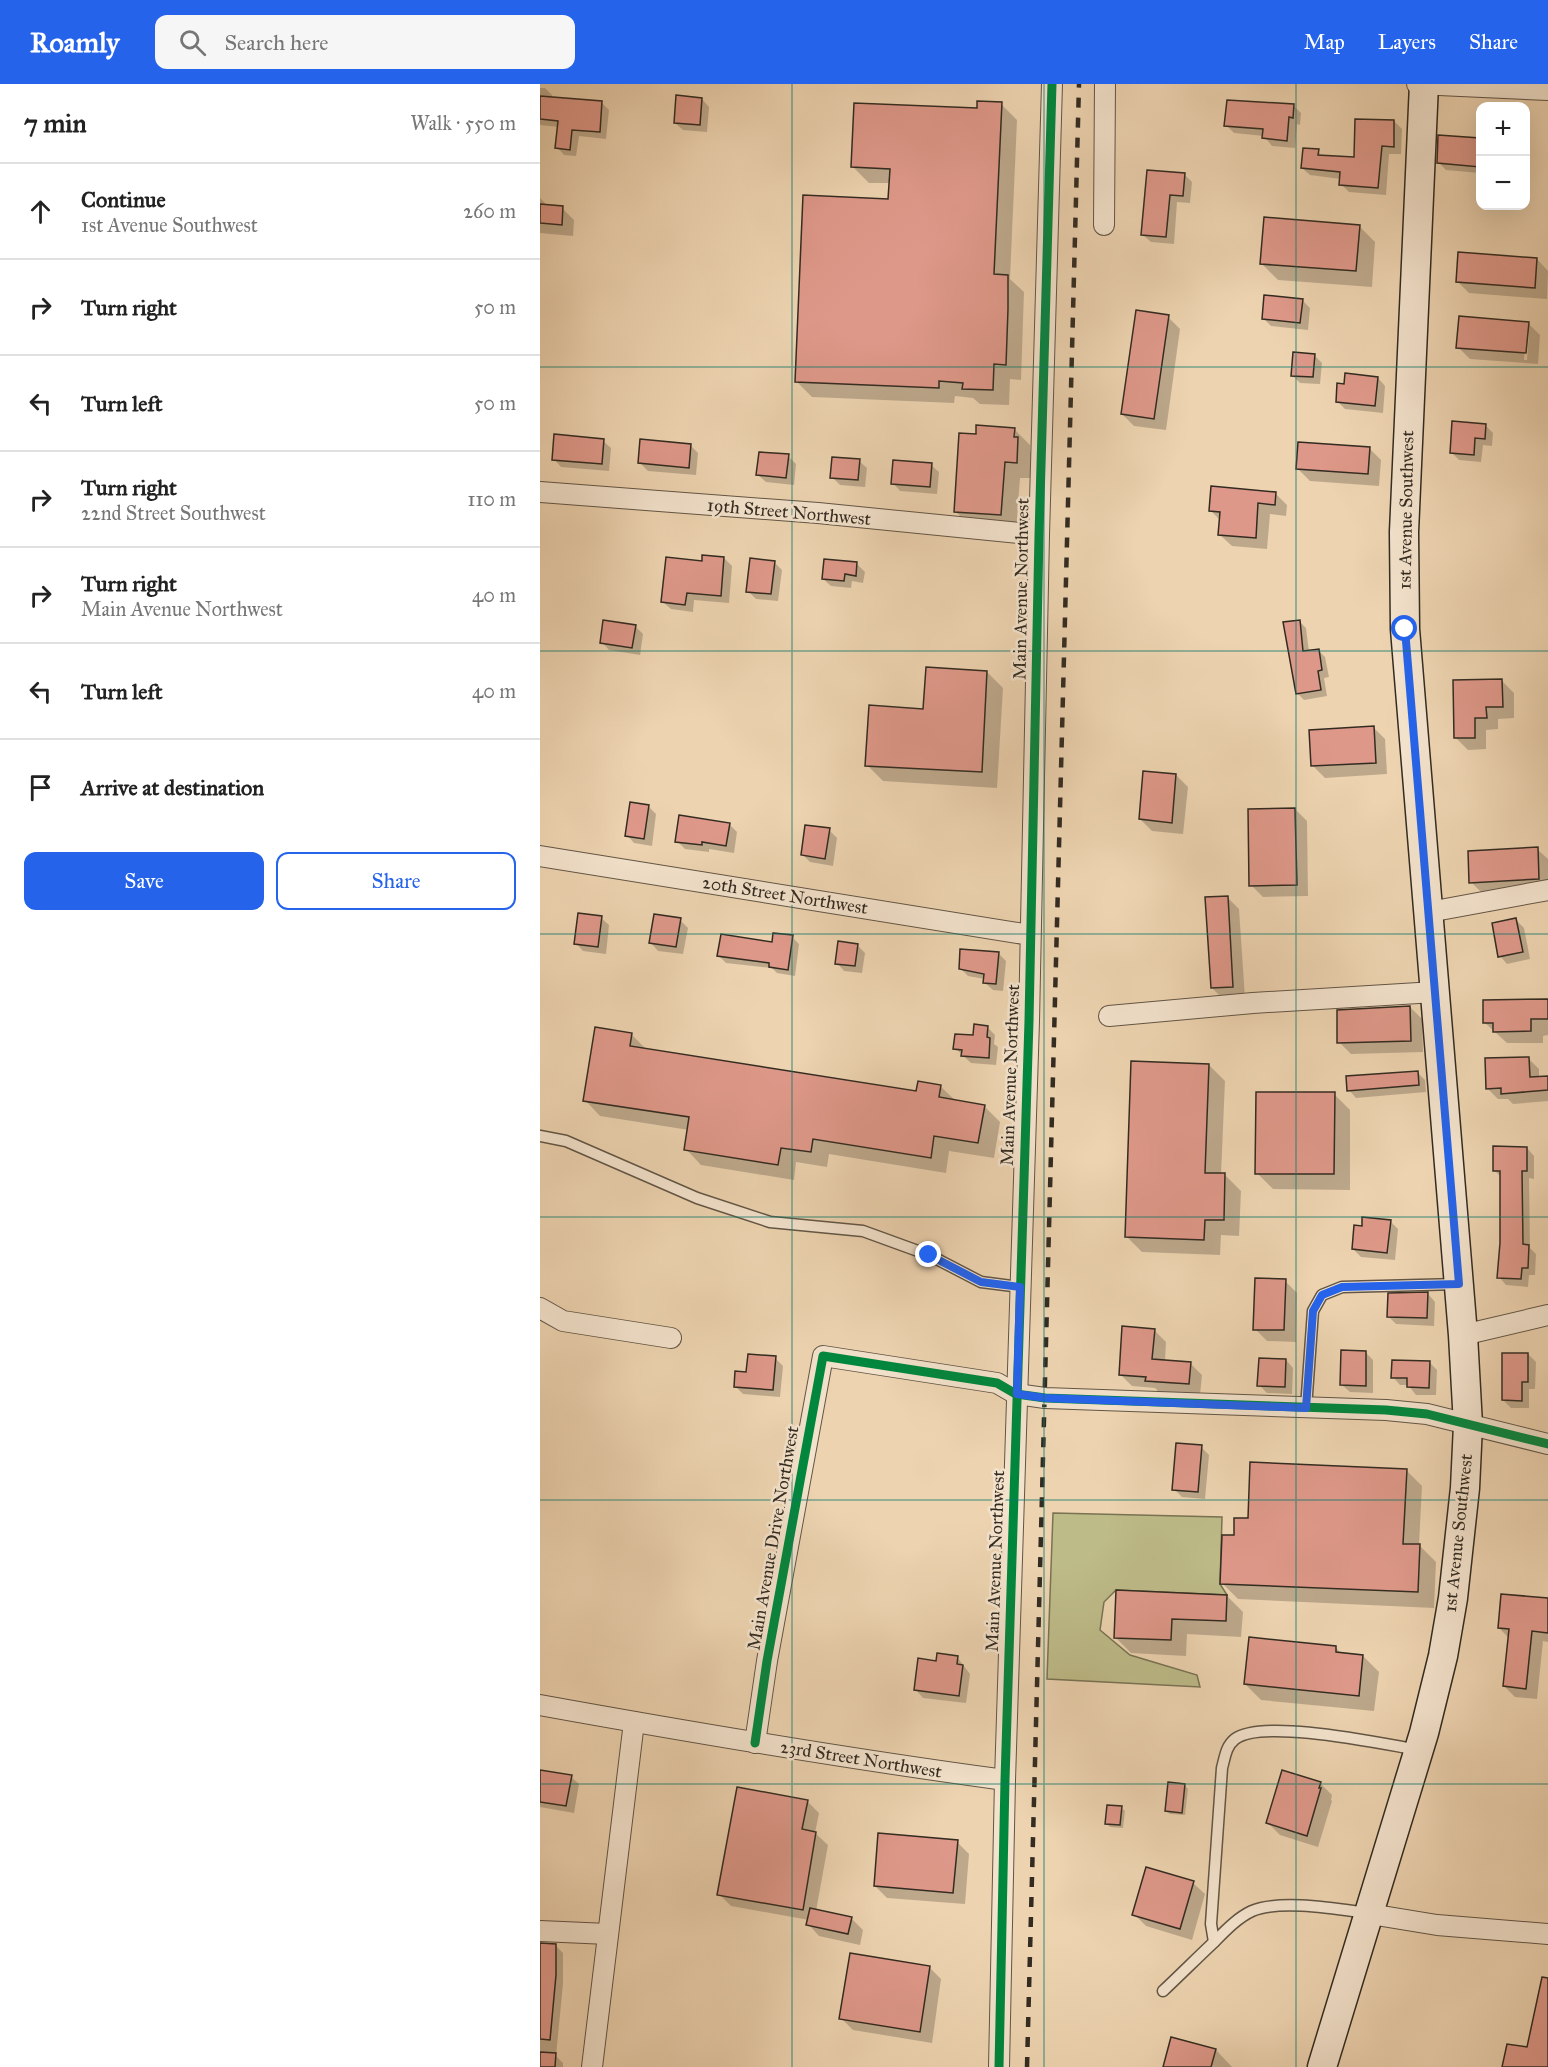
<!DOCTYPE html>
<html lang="en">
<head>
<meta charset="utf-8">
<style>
  :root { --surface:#fff; --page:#f6f6f6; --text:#222; --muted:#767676; --line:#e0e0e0; --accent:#2563eb }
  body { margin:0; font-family:"IM FELL Great Primer",serif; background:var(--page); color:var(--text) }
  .controls { position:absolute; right:18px; top:18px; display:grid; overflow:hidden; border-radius:12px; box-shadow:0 6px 24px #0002 }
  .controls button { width:54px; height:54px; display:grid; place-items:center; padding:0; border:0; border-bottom:2px solid var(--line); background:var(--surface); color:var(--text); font:30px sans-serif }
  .stop { position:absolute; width:18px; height:18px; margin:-14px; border:4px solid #2563eb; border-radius:50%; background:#fff }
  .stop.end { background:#2563eb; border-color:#fff; box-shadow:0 2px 6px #0008 }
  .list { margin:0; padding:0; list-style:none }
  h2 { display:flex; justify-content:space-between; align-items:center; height:78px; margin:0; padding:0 24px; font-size:26px }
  h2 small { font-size:20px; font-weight:400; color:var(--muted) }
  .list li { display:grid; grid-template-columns:39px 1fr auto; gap:18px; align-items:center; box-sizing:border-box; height:96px; padding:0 24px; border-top:2px solid var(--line) }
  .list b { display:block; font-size:22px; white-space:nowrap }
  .list p { margin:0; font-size:20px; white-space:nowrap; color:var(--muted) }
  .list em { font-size:20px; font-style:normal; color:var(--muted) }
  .actions { display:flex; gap:12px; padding:18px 24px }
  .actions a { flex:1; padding:14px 0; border:2px solid var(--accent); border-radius:12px; text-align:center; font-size:21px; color:var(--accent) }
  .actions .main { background:var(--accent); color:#fff }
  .icon { flex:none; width:33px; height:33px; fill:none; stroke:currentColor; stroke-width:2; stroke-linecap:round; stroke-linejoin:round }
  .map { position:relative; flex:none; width:1008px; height:1983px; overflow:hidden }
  header { display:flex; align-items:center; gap:36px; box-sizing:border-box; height:84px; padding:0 30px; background:var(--accent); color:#fff }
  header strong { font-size:28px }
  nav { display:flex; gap:33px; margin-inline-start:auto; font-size:21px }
  .search { width:420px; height:54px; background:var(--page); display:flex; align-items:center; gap:15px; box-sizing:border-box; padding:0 21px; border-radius:12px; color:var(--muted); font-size:22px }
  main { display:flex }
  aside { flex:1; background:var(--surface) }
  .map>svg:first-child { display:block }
</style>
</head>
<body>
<header>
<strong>Roamly</strong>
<div class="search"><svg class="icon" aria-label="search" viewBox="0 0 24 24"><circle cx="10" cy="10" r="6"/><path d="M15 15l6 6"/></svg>Search here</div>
<nav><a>Map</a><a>Layers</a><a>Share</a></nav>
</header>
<main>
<aside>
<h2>7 min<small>Walk · 550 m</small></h2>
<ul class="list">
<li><svg class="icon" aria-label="ahead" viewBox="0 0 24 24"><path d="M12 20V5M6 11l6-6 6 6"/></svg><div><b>Continue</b><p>1st Avenue Southwest</p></div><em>260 m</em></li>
<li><svg class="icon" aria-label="right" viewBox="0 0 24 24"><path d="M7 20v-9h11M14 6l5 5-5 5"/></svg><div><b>Turn right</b></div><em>50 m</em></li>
<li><svg class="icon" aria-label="left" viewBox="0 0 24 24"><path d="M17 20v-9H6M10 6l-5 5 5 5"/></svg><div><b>Turn left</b></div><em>50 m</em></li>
<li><svg class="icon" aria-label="right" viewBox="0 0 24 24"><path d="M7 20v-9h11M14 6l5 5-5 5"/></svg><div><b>Turn right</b><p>22nd Street Southwest</p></div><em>110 m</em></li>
<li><svg class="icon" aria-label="right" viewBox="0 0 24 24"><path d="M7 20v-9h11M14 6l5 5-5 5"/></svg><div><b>Turn right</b><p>Main Avenue Northwest</p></div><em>40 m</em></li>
<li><svg class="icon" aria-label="left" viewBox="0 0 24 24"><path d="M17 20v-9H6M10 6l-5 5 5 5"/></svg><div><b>Turn left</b></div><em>40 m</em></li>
<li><svg class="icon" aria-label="arrive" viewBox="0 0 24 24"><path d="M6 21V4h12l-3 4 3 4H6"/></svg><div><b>Arrive at destination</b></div></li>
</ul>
<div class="actions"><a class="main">Save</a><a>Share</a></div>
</aside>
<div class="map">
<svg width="1008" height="1983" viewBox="0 0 1008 1983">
  <rect width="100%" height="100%" fill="#edd3b0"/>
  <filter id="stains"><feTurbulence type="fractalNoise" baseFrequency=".00333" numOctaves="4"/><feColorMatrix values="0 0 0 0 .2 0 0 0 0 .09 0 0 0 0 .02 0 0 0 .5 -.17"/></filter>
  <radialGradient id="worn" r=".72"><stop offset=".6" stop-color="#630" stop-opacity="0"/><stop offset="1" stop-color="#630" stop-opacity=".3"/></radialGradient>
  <path fill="#bdbb88" stroke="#787354" stroke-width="1.5" d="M513,1429L682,1433L680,1500L687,1511L576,1506L564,1518L560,1546L590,1571L657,1591L660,1603L507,1595Z"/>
  <g fill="#0003" fill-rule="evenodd">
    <path d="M0,4H5L12,11V14L62,19L69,26L66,55L39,52L36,72L24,71L17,63L19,43L0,41Z"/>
    <path d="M162,15L169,23L167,48L143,46L135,39Z"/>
    <path d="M461,20L477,36L470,195L484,208L481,296L470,295L469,321L440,320L433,314L415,312L414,319L272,313L256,297L350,116L351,99H329L313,83L438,26Z"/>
    <path d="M754,22L761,29L760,41L757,40L755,64L732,62L724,52L694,49L686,41Z"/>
    <path d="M854,37L862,45L861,70H849L846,111L809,108L801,100V95L770,91L762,84L778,67L783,73L815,75Z"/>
    <path d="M900,53L940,56V89L906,86L899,79Z"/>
    <path d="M609,87L644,90L652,98L650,119L637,118L634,160L611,158L603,151Z"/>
    <path d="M0,114L6,120V122L22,124L34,136L33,152L0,149Z"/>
    <path d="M819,142L835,158L832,203L738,196L722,180Z"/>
    <path d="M997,175L1008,187L1007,215L929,209L917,197Z"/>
    <path d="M762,216L770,224L768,246L731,242L723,234Z"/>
    <path d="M628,233L640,245L626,346L594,342L582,330Z"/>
    <path d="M988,239L1000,251L998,280L930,275L918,263ZM986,248H989L987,276H984Z"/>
    <path d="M774,271L782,279L780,300L760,299L752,291Z"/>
    <path d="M838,294L845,302L843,329L805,325L797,317L805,302Z"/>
    <path d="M945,341L953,349L952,362L943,361L941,378L919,376L911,368Z"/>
    <path d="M474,345L490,361V367L494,371L492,394H480L476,447L432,444L416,428L437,351Z"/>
    <path d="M63,357L71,364L69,387L21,383L14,375Z"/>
    <path d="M150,361L158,369L156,391L108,387L100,379Z"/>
    <path d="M829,364L841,376L839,402L770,397L758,385Z"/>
    <path d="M248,372L256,380L254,401L226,398L218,391Z"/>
    <path d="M319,377L327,384L325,403L300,401L292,393Z"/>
    <path d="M391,381L399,388L397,410L360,407L353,399Z"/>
    <path d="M735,409L747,421L746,432L730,430L727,465L692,462L680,451L681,437L670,426Z"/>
    <path d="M184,474L192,482L189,519L154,516L153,528L131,525L123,518L163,479Z"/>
    <path d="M234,478L242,486L238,517L216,515L208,507Z"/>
    <path d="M317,480L325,488L323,499L312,497L311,504L291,502L283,495Z"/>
    <path d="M759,537L766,544L769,568L778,566L785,573L789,593L784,594L787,612L764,616L757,609Z"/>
    <path d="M95,542L103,550L100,571L69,566L62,558Z"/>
    <path d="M447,588L463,604L457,704L343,697L327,681L385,626Z"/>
    <path d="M962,597L974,609V634L958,635V645L946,646V665L928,666L916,654Z"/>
    <path d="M833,643L845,655L847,690L785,694L773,682Z"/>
    <path d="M636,691L648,703L643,750L612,747L600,735Z"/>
    <path d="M109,723L116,730L112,762L94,759L87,751Z"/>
    <path d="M755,725L767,737L768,812L723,813L711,801Z"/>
    <path d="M189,740L197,748L194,769L169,765V768L145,765L137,757Z"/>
    <path d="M289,746L297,754L293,782L270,778L263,771Z"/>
    <path d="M997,765L1008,775V807L943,810L931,798Z"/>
    <path d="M687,813L699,825L705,914L684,916L672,904Z"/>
    <path d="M61,834L69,841L66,870L43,867L36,859Z"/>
    <path d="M140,836L148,844L143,870L118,867L111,859Z"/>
    <path d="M976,836L984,844L990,875L967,880L960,872Z"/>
    <path d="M252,853L259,860L255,892L237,889L232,884L186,879L179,872L233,860Z"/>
    <path d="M317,861L325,869L322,889L304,887L297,879Z"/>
    <path d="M458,869L466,877L463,907L453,906L445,899V895L428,892L420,884Z"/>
    <path d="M1008,916V951L1003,952V959H967L945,939Z"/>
    <path d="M870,923L882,935L883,968L811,970L799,958Z"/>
    <path d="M447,943L455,951L454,960L458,963L456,981L431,979L415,964L435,953Z"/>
    <path d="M91,950L107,966L378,1009L400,1002L416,1017L444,1022L460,1038L454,1074L409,1067L406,1089L289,1070L287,1083L256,1078L254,1096L161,1081L146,1065L149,1046L60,1032L45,1016Z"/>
    <path d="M988,974L999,985V994H1008V1017L973,1020L968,1015H958L947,1004Z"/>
    <path d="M669,981L685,997L681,1091H685L701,1107L699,1152L681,1151L680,1171L602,1168L586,1152Z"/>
    <path d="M877,988L885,996L886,1008L816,1014L809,1006Z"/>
    <path d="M794,1010L810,1026V1106L733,1105L717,1089Z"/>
    <path d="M987,1064L994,1072V1095L989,1094L990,1164L996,1170L995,1191H989L988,1203L966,1201L959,1193L962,1159V1094L954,1086Z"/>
    <path d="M850,1137L858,1145L855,1176L821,1173L813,1165Z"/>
    <path d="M745,1197L757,1209L756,1258L727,1257L715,1245Z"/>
    <path d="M888,1210L895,1218L894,1242L856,1240L848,1232Z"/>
    <path d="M614,1246L626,1258L625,1277L650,1279L662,1291L660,1311L619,1308L615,1304L592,1302L580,1290Z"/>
    <path d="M825,1268L833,1276V1309L810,1308L802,1301Z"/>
    <path d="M988,1270L996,1278L995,1305H989V1324H971L963,1316Z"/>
    <path d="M235,1274L243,1282L240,1313L203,1310L195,1302L207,1290Z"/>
    <path d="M746,1276L753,1284L752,1310L727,1309L719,1301Z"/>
    <path d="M889,1278L897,1286L896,1311H876L868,1301H860L853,1293Z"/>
    <path d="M661,1363L669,1371L665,1415L642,1413L634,1405Z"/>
    <path d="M866,1386L882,1402L879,1461L896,1478L894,1524L698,1515L682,1499L695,1453L709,1436Z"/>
    <path d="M687,1512L703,1528L701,1553L647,1550L646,1572L591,1569L575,1553Z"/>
    <path d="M1008,1516V1558L1003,1557L997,1615L975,1613L964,1602L969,1554L959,1544Z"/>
    <path d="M796,1564L802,1570L823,1572L839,1588L834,1627L721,1616L705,1600Z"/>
    <path d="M417,1573L430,1590L426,1619L383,1614L376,1606L398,1578Z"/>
    <path d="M0,1687L31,1693L39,1700L34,1729L0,1723Z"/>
    <path d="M780,1699L792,1711L791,1716L792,1717L778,1763L740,1751L728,1739Z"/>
    <path d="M644,1701L648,1705L645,1731L630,1730L626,1727Z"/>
    <path d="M267,1717L279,1729L275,1749L288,1761L276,1827L311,1834L323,1846L320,1861L279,1852L268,1840L269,1836L191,1822L179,1810Z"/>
    <path d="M581,1724L585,1727L583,1744L570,1743L567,1740Z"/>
    <path d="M417,1758L429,1770L425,1820L347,1814L335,1802Z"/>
    <path d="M653,1799L665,1810L652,1856L606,1842L594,1830Z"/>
    <path d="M0,1860L15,1861L23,1869V1900L16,1972L23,1979V1983H0Z"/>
    <path d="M389,1883L401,1895L392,1959L313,1946L301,1934Z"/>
    <path d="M632,1954L676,1966L692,1983H624Z"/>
  </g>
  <g fill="#de9889" stroke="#332b21" stroke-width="1.5">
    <path d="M136,11L162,14L160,41L134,39Z"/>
    <path d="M0,12L62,17L60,48L32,46L30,66L15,64L18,37L0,35Z"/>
    <path d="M687,16L754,20L753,34L749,33L747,57L722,54L723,45L684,42Z"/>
    <path d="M437,17L462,18L454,190L468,191V225L466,281L454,280L453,306L422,305L423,299L399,297V304L255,298L263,111L348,115L350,85L311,83L314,19L437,24Z"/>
    <path d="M815,35L854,36V63L842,62L838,104L799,101L800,88L761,84L763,64L779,65L778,71L814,73Z"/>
    <path d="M898,51L940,54V83L897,79Z"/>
    <path d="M607,86L645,89L643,112L630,111L626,153L601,151Z"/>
    <path d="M0,120L23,122L22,141L0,139Z"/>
    <path d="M724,133L820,141L816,187L720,180Z"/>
    <path d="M918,168L997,174L995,204L916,198Z"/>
    <path d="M724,211L763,215L760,239L722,235Z"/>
    <path d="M596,226L629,231L614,335L581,330Z"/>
    <path d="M919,232L989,238L986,269L916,264Z"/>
    <path d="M753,268L775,270L773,293L751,292Z"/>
    <path d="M805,289L838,293L835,322L796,318L797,299L804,300Z"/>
    <path d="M912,337L946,340L945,355L935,354L934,371L910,369Z"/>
    <path d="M436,341L475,344L474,353H478L477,379L465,378L461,431L414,428L419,349L436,350Z"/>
    <path d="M14,350L64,355L62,380L12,376Z"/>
    <path d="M100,355L151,360L149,384L98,379Z"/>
    <path d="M758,358L830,363L828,390L756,385Z"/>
    <path d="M219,368L249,370L246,394L216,391Z"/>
    <path d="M292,373L320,375L318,396L290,394Z"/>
    <path d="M353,376L392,379L390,403L351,400Z"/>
    <path d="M671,402L736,408L735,421L718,419L716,454L678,451L680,428L669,427Z"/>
    <path d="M162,471L184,473L181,512L147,509L145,521L121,518L126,473L162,477Z"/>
    <path d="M210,474L235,477L231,510L206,508Z"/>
    <path d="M284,475L317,478L316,492L305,490L304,497L282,495Z"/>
    <path d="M63,536L96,541L92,564L60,559Z"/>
    <path d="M760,536L763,567L779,565L782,586L778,587L781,606L756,610L743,538Z"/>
    <path d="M386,583L447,587L442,688L325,682L329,621L383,625Z"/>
    <path d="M962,595L963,623H946L947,634H935V654H914L913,596Z"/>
    <path d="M834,642L836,679L771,682L769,646Z"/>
    <path d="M603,687L636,690L632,739L599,735Z"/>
    <path d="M90,718L109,721L104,755L85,752Z"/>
    <path d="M755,724L757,801L709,802L708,725Z"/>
    <path d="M139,731L190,739L186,762L162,758V761L135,758Z"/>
    <path d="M265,741L290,744L285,775L261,771Z"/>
    <path d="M998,763L999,795L929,799L928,767Z"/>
    <path d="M688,812L693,903L671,904L665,813Z"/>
    <path d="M38,829L62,832L58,863L34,860Z"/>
    <path d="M114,830L141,834L136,863L109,859Z"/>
    <path d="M976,834L983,868L958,873L952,839Z"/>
    <path d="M233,849L253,851L248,886L229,883V879L177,872L181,850L232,858Z"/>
    <path d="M298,857L318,860L315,882L295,880Z"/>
    <path d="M420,865L459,868L456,900L443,899L444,890L419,885Z"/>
    <path d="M1008,915V935H991V947L953,948V939H943V916Z"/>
    <path d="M870,922L871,957L797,959V926Z"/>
    <path d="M434,940L448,942L447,953L450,954L449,974L421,972L422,966L413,965L415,950L433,951Z"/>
    <path d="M55,943L92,949L90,962L376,1007L378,997L401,1001L399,1013L445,1021L438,1059L394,1052L391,1074L273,1055L271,1068L241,1064L238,1081L144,1066L149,1033L43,1017Z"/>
    <path d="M989,973L990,993L1008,992V1006L961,1010V1004L946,1005L945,974Z"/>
    <path d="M591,977L669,980L665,1089H685L684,1136H665L664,1156L585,1153Z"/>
    <path d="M878,987L879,1001L807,1007L806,992Z"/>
    <path d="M716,1008H795L794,1090H715Z"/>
    <path d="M953,1062L987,1063V1087H982L983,1160L989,1161L988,1184H982L981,1195L957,1194L960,1159V1087H953Z"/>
    <path d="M822,1133L851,1136L847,1169L812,1165L814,1141L822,1142Z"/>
    <path d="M715,1194L746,1195L744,1246H713Z"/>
    <path d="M888,1208L887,1234L847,1233L848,1209Z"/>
    <path d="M582,1242L615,1245L612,1275L651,1278L649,1300L605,1297L606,1293L579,1291Z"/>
    <path d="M801,1266L826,1267V1302L800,1301Z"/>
    <path d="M962,1269H988V1298H982V1317L962,1316Z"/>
    <path d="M208,1270L236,1272L233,1306L194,1303L195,1287L206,1288Z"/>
    <path d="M719,1274L746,1275L745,1303L717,1302Z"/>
    <path d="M852,1276L890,1277L889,1304L867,1303V1294H851Z"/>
    <path d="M636,1359L662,1361L658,1408L632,1406Z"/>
    <path d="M710,1378L867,1385L863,1460H880L878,1508L680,1500L682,1451H694V1434H708Z"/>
    <path d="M576,1506L687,1511L686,1537L632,1535L631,1556L574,1554Z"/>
    <path d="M961,1510L1008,1514V1549L992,1547L986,1605L963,1602L969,1545L958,1544Z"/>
    <path d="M709,1553L796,1562V1568L823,1571L819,1612L704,1600Z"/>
    <path d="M397,1569L418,1572L417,1580L423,1581L419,1612L374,1606L378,1574L396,1577Z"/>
    <path d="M0,1686L32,1691L26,1722L0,1718Z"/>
    <path d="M742,1686L781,1698L779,1704H781L767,1752L726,1739Z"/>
    <path d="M628,1698L645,1700L642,1729L625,1727Z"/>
    <path d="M197,1703L268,1716L262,1745L276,1748L263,1826L177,1811Z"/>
    <path d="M567,1721L582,1722L580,1741L565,1740Z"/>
    <path d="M338,1749L418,1756L413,1809L334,1802Z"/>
    <path d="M606,1783L654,1797L640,1845L592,1831Z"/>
    <path d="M270,1824L312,1833L308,1850L266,1841Z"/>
    <path d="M0,1859L16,1860V1891L10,1956L0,1955Z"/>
    <path d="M310,1869L390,1882L380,1948L299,1935Z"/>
    <path d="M1002,1893L1008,1894V1983H962L967,1960L987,1963Z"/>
    <path d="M631,1953L676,1965L671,1983H623Z"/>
    <path d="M0,1968L16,1969L15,1983H0Z"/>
  </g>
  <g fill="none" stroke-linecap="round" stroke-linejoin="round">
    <defs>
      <g id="lane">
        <path d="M0,1052L26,1057L157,1114L230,1138L323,1147L389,1171L441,1198L480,1203"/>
        <path d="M766,1324L773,1227L782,1211L802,1203L919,1200"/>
        <path d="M674,1858L671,1840L682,1684C685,1673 686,1662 695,1655C723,1634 843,1660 879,1666"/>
        <path d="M623,1907C640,1891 656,1875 673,1859C685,1847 697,1834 712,1827C740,1815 797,1825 827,1829"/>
      </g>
      <g id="street">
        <path d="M877,0L1008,6"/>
        <path d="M564,141L565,0"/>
        <path d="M0,408L278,429L499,451"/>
        <path d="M0,772L490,851"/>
        <path d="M889,828L1008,806"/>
        <path d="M569,932L713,919L895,908"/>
        <path d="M0,1224L23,1237L131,1254"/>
        <path d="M923,1251L1008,1231"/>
        <path d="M0,1621C155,1649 309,1675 465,1696"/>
        <path d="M215,1659L227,1577L283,1272L457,1299L476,1310L505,1314L846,1326L887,1330L1008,1360"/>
        <path d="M830,1830L897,1841L1008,1850"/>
        <path d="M0,1847L68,1850"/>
        <path d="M52,1983L94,1638"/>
        <path d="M459,1983L465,1696L489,937L499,451L512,0"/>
      </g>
      <path id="secondary" d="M782,1983L884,1649L903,1572L913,1514L925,1404L928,1341L923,1251L865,545L864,448L884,0"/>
    </defs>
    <use href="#lane" stroke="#625545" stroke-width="13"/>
    <use href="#street" stroke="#625545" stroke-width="22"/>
    <use href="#secondary" stroke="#332b21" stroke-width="31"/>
    <use href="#lane" stroke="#f3e2cc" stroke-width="10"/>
    <use href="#street" stroke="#f3e2cc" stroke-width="20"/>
    <use href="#secondary" stroke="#f3e2cc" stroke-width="28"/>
    <path stroke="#332b21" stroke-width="4.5" stroke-dasharray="10 10" stroke-linecap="butt" d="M487,1983L539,0"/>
    <defs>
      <g id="cycleway">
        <path d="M215,1659L227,1577L283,1272L457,1299L476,1310L505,1314L846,1326L887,1330L1008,1360"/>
        <path d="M459,1983L465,1696L489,937L499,451L512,0"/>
      </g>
    </defs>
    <use href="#cycleway" stroke="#f3e2cc" stroke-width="13"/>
    <use href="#cycleway" stroke="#00873e" stroke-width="9"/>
  </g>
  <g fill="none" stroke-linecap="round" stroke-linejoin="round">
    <path stroke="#2563eb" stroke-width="8" d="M389,1171L441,1198L480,1203L477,1310L505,1314L766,1324L773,1227L782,1211L802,1203L919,1200L865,545"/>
  </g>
  <path fill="none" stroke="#0f766e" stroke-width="1.5" stroke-opacity="0.55" d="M252,0V1983M504,0V1983M756,0V1983M0,283H1008M0,567H1008M0,850H1008M0,1133H1008M0,1416H1008M0,1700H1008"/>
  <g text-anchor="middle" stroke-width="5" stroke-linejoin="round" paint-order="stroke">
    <g font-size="18" fill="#332b21" stroke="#f3e2cc">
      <text transform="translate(866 426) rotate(-89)" y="6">1st Avenue Southwest</text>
      <text transform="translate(249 428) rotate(5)" y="6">19th Street Northwest</text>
      <text transform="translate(481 505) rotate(-89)" y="6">Main Avenue Northwest</text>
      <text transform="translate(245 811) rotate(9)" y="6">20th Street Northwest</text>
      <text transform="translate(470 991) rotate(-88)" y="6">Main Avenue Northwest</text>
      <text transform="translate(918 1449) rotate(-84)" y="6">1st Avenue Southwest</text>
      <text transform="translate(233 1454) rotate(-80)" y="6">Main Avenue Drive Northwest</text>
      <text transform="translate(455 1477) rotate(-88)" y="6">Main Avenue Northwest</text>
      <text transform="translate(321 1675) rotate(9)" y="6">23rd Street Northwest</text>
    </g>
  </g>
  <rect width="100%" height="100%" filter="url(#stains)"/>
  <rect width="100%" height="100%" fill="url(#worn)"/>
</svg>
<div class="controls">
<button>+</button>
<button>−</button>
</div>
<div class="stop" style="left:865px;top:545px"></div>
<div class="stop end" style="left:389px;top:1171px"></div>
</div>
</main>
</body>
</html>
